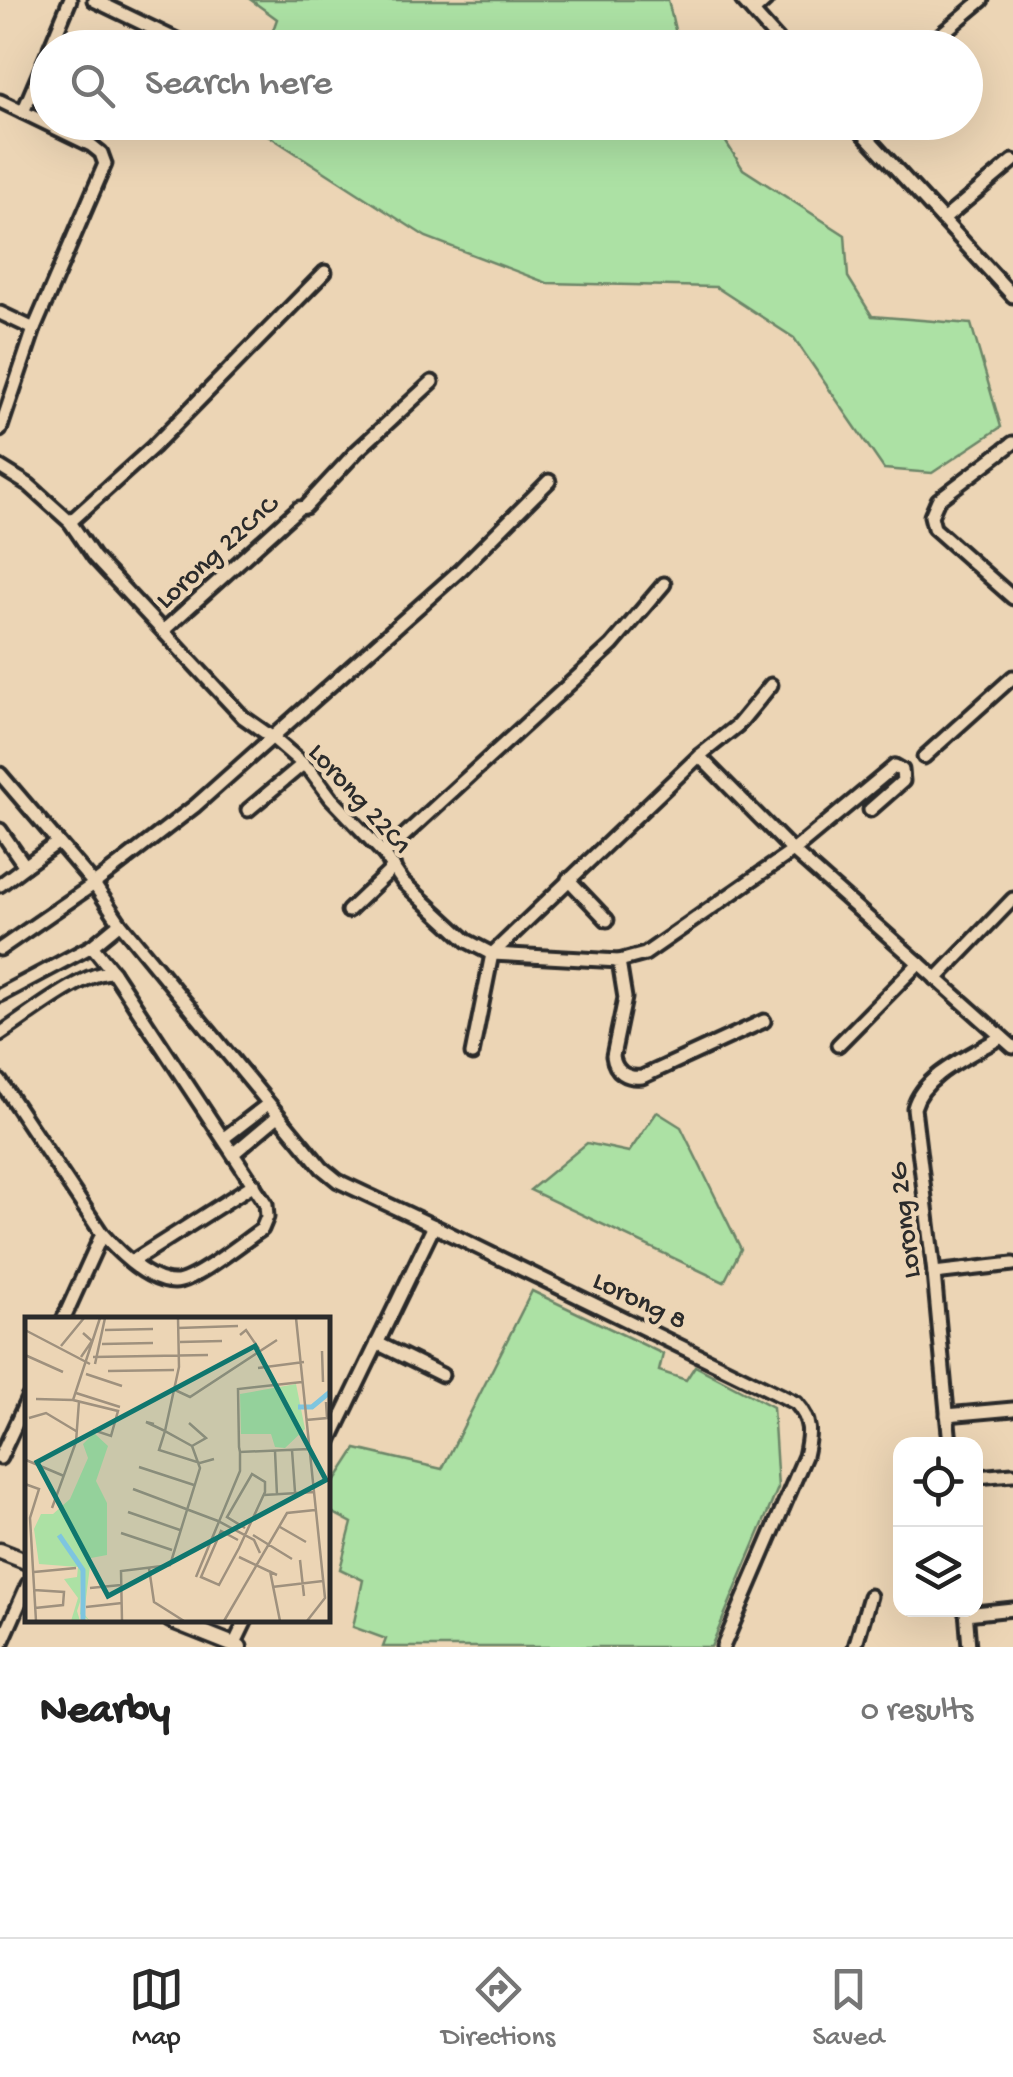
<!DOCTYPE html>
<html lang="en">
<head>
<meta charset="utf-8">
<style>
  :root { --surface:#fff; --page:#f2f2f2; --text:#222; --muted:#767676; --line:#e0e0e0; --accent:#2b2b2b }
  body { margin:0; font-family:"Gochi Hand",sans-serif; background:var(--page); color:var(--text) }
  .controls { position:absolute; right:30px; bottom:30px; display:grid; overflow:hidden; border-radius:20px; box-shadow:0 10px 40px #0002 }
  .controls button { width:90px; height:90px; display:grid; place-items:center; padding:0; border:0; border-bottom:2px solid var(--line); background:var(--surface); color:var(--text); font:50px sans-serif }
  .list { margin:0; padding:0; list-style:none }
  h2 { display:flex; justify-content:space-between; align-items:center; height:130px; margin:0; padding:0 40px; font-size:42px }
  h2 small { font-size:32px; font-weight:400; color:var(--muted) }
  .icon { flex:none; width:55px; height:55px; fill:none; stroke:currentColor; stroke-width:2; stroke-linecap:round; stroke-linejoin:round }
  .map { position:relative; flex:none; width:1013px; height:1647px; overflow:hidden }
  .search { position:absolute; background:var(--surface); box-shadow:0 10px 40px #0002; left:30px; right:30px; top:30px; height:110px; display:flex; align-items:center; gap:25px; box-sizing:border-box; padding:0 35px; border-radius:55px; color:var(--muted); font-size:38px }
  .sheet { height:290px; background:var(--surface) }
  nav { display:flex; justify-content:space-around; align-items:center; box-sizing:border-box; height:140px; border-top:2px solid var(--line); background:var(--surface); font-size:28px; color:var(--muted) }
  nav a { display:grid; justify-items:center; gap:5px }
  nav .on { color:var(--accent) }
  .map>svg:first-child { display:block }
</style>
</head>
<body>
<div class="map">
<svg width="1013" height="1647" viewBox="0 0 1013 1647">
  <rect width="100%" height="100%" fill="#ecd5b5"/>
  <filter id="ink" filterUnits="userSpaceOnUse"><feTurbulence type="fractalNoise" baseFrequency=".01" numOctaves="2"/><feDisplacementMap in="SourceGraphic" scale="20" xChannelSelector="R" yChannelSelector="G"/><feConvolveMatrix kernelMatrix="1 2 1 2 8 2 1 2 1" color-interpolation-filters="sRGB"/></filter>
  <g filter="url(#ink)">
    <g fill="#ace1a4" stroke="#6c8668" stroke-width="2.5">
      <path d="M251,0H668L679,47H267L277,19Z"/>
      <path d="M249,123H714L743,169L845,235L848,277L872,316L971,324L1001,427L932,473L884,469L794,338L716,287L547,283L426,237Z"/>
      <path d="M657,1112L681,1127L741,1249L724,1282L530,1190L587,1143L629,1152Z"/>
      <path d="M532,1291L663,1354L659,1371L686,1380L695,1366L773,1407L778,1488L711,1647H383L386,1639L353,1627L363,1580L340,1569L352,1523L328,1510V1492L356,1449L442,1469Z"/>
    </g>
    <g fill="none" stroke-linecap="round" stroke-linejoin="round">
      <defs>
        <g id="minor">
          <path d="M94,0L177,40"/>
          <path d="M742,0L785,48"/>
          <path d="M753,12L766,0"/>
          <path d="M50,48L70,0"/>
          <path d="M925,48L982,0"/>
          <path d="M0,101L91,145L101,153L105,164L34,329L0,430"/>
          <path d="M23,112L48,53"/>
          <path d="M853,122L1013,296"/>
          <path d="M943,220L1013,161"/>
          <path d="M0,313L34,329"/>
          <path d="M1013,443L938,500L931,516L934,528L1013,598"/>
          <path d="M0,467L29,485L70,522L94,557L243,717L273,738L311,771L331,798L384,854L403,882L467,941L492,954L619,961L625,998L613,1056C615,1072 627,1079 642,1077L764,1021"/>
          <path d="M70,522L153,447L325,272"/>
          <path d="M164,630L299,508L305,507L357,451L432,382"/>
          <path d="M699,756L738,725L771,685"/>
          <path d="M924,757L1013,677"/>
          <path d="M0,774L94,884L120,923L322,1168L338,1181L434,1226"/>
          <path d="M248,810L303,764"/>
          <path d="M0,830L25,866L0,885"/>
          <path d="M384,854L612,645L664,584"/>
          <path d="M25,866L57,843"/>
          <path d="M568,879L607,920"/>
          <path d="M348,911L394,867"/>
          <path d="M92,946L120,923"/>
          <path d="M0,949L94,884L195,806L460,570L549,481"/>
          <path d="M619,961L645,954L793,851L1013,1047"/>
          <path d="M936,979L1013,899"/>
          <path d="M0,995L92,946L113,972L266,1204L267,1217L262,1229C244,1241 193,1283 174,1282C148,1282 118,1252 102,1234L0,1081"/>
          <path d="M0,1034C27,1017 83,971 113,972"/>
          <path d="M838,1045L919,963"/>
          <path d="M472,1054L492,954L699,756L793,851L895,766L902,770L903,781L870,810"/>
          <path d="M224,1138L268,1104"/>
          <path d="M234,1153L278,1116"/>
          <path d="M133,1261L254,1184"/>
          <path d="M934,1273L1013,1264"/>
          <path d="M63,1320L102,1234"/>
          <path d="M377,1343L442,1375"/>
          <path d="M947,1415L1013,1409"/>
          <path d="M950,1444L934,1273L914,1108C923,1074 972,1055 1001,1037"/>
          <path d="M328,1445L434,1226L796,1403C812,1421 810,1434 805,1456L723,1647"/>
          <path d="M0,1458L28,1398"/>
          <path d="M976,1477L1013,1474"/>
          <path d="M966,1610L969,1647"/>
          <path d="M966,1614L1013,1609"/>
          <path d="M234,1645L246,1620"/>
          <path d="M0,1647L28,1584"/>
          <path d="M855,1647L870,1596"/>
        </g>
        <g id="tertiary">
          <path d="M0,1551L28,1562"/>
          <path d="M171,1620L239,1647"/>
        </g>
      </defs>
      <use href="#minor" stroke="#2b2b2b" stroke-width="19"/>
      <use href="#tertiary" stroke="#2b2b2b" stroke-width="21"/>
      <use href="#minor" stroke="#ecd5b5" stroke-width="11"/>
      <use href="#tertiary" stroke="#ecd5b5" stroke-width="14"/>
    </g>
  </g>
  <g text-anchor="middle" stroke-width="9" stroke-linejoin="round" paint-order="stroke">
    <g font-size="28" fill="#2b2b2b" stroke="#ecd5b5">
      <text transform="translate(215 550) rotate(-42)" y="10">Lorong 22C1C</text>
      <text transform="translate(362 797) rotate(48)" y="10">Lorong 22C1</text>
      <text transform="translate(902 1221) rotate(-97)" y="10">Lorong 2G</text>
      <text transform="translate(641 1298) rotate(26)" y="10">Lorong 8</text>
    </g>
  </g>
  <g transform="translate(25 1317)">
    <rect width="305" height="305" fill="#ecd5b5"/>
    <path d="M271,67L280,112L260,131L250,130L246,117H216L215,77ZM69,116L83,129L71,164L82,186V238L66,241L59,297L65,304L55,297L58,272L56,258L55,285L52,294L55,304H46L53,281L39,262L52,260L53,250L14,247L9,212L16,197H28L45,182L63,141L58,127Z" fill="#ace1a4"/>
    <path fill="none" stroke="#7ec5df" stroke-width="5" d="M273,90H287L305,75M34,218L58,253V304"/>
    <path fill="none" stroke="#9f917e" stroke-width="2.5" d="M153,1L154,50L140,114L167,129M271,1L300,281L282,304M153,11L213,9M0,13L65,47M80,13L128,12M215,18L221,13L234,32M155,25L197,24M77,27L128,26M36,29L59,1M297,34L298,65M0,38L38,55M56,40L67,24L58,16M68,40L183,38M70,47L80,1M233,51L279,45M83,54L149,53M61,57L97,69M277,65L213,72L214,130L215,135L284,132M150,73L165,80L252,23M51,76L95,90M11,82L48,83M4,101L21,96L51,114M281,103L302,101L301,85M129,107L121,105L140,114L134,133L175,146L189,142M68,113L86,119L93,94L48,83L75,1M267,133L270,175M250,134L252,178M1,143L39,159M114,150L169,168M0,167L14,172L5,201L11,304M108,172L193,204L229,223L235,236M239,178L289,175M27,191L51,125L54,84M103,195L155,213M255,210L281,225M96,216L147,233M228,218L267,242M213,223L196,214L176,260L194,268L214,231L240,175V165L227,157L202,200L220,211M214,240L252,258M275,243L279,279M124,251L129,285L159,304M245,254L255,304M9,255L51,251M171,260L215,154V135M247,270L298,264M65,271L96,268M9,273L39,275L38,288L10,291M61,290L97,286M97,304L96,254L145,248L175,151L167,129L181,121L164,106M199,304L262,196L290,193"/>
    <path fill="#0f766e" fill-opacity="0.15" stroke="#0f766e" stroke-width="5" d="M230,29L301,163L83,279L12,145Z"/>
    <rect width="305" height="305" fill="none" stroke="#2b2b2b" stroke-width="5"/>
  </g>
</svg>
<div class="controls">
<button><svg class="icon" aria-label="locate" viewBox="0 0 24 24"><circle cx="12" cy="12" r="6"/><path d="M12 2v4M12 18v4M2 12h4M18 12h4"/></svg></button>
<button><svg class="icon" aria-label="layers" viewBox="0 0 24 24"><path d="M12 4l9 5-9 5-9-5zM3 14l9 5 9-5"/></svg></button>
</div>
<div class="search"><svg class="icon" aria-label="search" viewBox="0 0 24 24"><circle cx="10" cy="10" r="6"/><path d="M15 15l6 6"/></svg>Search here</div>
</div>
<section class="sheet">
<h2>Nearby<small>0 results</small></h2>
<ul class="list">
</ul>
</section>
<nav>
<a class="on"><svg class="icon" aria-label="map" viewBox="0 0 24 24"><path d="M3 6l6-2 6 2 6-2v14l-6 2-6-2-6 2zM9 4v14M15 6v14"/></svg>Map</a>
<a><svg class="icon" aria-label="directions" viewBox="0 0 24 24"><path d="M12 3l9 9-9 9-9-9zM9 14v-3h6M13 9l2 2-2 2"/></svg>Directions</a>
<a><svg class="icon" aria-label="saved" viewBox="0 0 24 24"><path d="M7 4h10v16l-5-4-5 4z"/></svg>Saved</a>
</nav>
</body>
</html>
